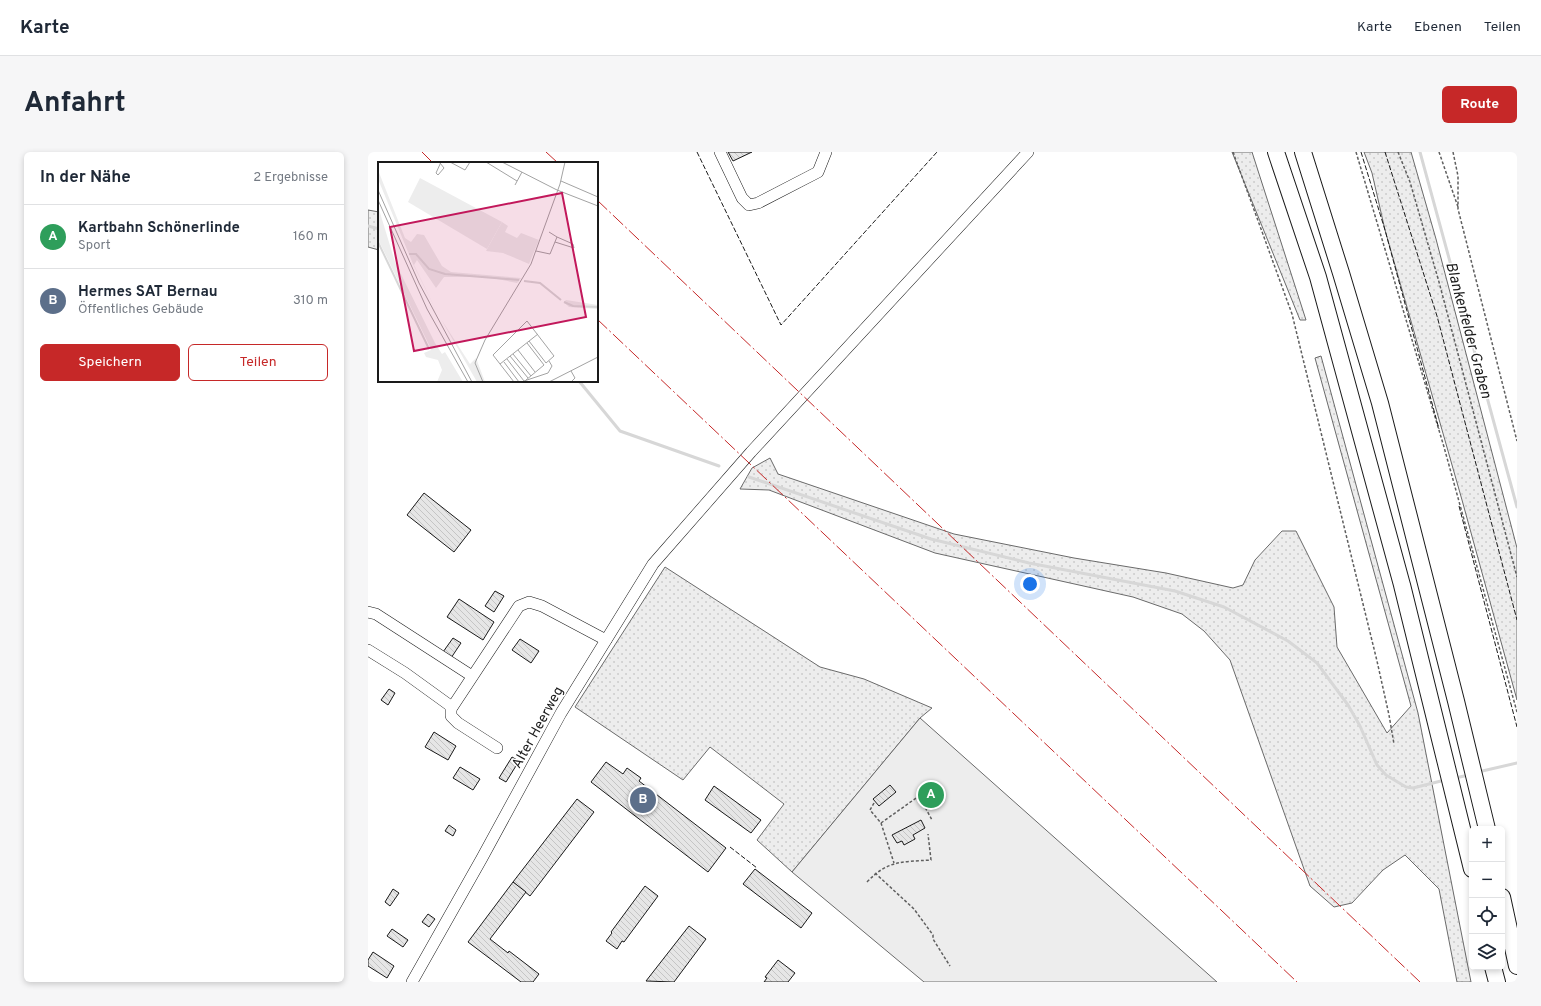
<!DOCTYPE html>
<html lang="de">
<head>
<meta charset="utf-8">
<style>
  :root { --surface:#fff; --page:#f6f6f7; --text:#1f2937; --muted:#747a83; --line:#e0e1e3; --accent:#c62828 }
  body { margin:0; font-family:Overpass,sans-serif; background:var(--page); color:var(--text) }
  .controls { position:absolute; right:12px; bottom:12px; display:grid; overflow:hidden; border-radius:6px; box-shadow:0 2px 6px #0003 }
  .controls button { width:36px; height:36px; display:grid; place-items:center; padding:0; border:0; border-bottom:1px solid var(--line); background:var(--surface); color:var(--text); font:20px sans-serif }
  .you { position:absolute; left:662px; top:432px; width:14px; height:14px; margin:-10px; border:3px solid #fff; border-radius:50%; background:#1a73e8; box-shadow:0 0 0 6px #1a73e833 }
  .badge { display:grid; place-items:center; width:26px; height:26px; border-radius:50%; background:var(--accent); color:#fff; font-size:13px; font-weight:700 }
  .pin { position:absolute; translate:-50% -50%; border:2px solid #fff; box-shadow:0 1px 4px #0006 }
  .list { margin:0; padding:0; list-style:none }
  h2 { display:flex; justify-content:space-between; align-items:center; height:52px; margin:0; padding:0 16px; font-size:17px }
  h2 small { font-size:13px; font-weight:400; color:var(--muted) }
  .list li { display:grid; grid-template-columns:26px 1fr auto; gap:12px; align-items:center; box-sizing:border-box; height:64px; padding:0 16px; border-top:1px solid var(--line) }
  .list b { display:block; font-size:15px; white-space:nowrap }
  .list p { margin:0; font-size:13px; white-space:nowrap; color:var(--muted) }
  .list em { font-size:13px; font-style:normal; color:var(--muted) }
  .actions { display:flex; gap:8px; padding:12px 16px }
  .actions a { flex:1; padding:9px 0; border:1px solid var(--accent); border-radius:6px; text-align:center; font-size:14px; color:var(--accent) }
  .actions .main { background:var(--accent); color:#fff }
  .icon { flex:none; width:22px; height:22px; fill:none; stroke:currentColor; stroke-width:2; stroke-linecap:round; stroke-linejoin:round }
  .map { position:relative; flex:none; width:1149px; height:830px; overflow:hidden; border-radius:6px }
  header { display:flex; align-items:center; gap:24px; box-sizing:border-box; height:56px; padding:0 20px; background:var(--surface); border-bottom:1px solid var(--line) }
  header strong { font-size:19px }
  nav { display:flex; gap:22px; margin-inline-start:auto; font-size:14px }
  .intro { display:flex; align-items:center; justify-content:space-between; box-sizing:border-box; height:96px; padding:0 24px }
  h1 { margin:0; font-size:28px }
  .button { padding:10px 18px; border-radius:6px; background:var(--accent); color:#fff; font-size:14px; font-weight:700 }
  main { display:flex; gap:24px; padding:0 24px }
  aside { flex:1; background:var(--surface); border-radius:6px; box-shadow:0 2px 6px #0003 }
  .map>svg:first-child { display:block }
</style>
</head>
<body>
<header>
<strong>Karte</strong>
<nav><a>Karte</a><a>Ebenen</a><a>Teilen</a></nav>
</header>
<div class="intro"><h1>Anfahrt</h1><a class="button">Route</a></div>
<main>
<aside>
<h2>In der Nähe<small>2 Ergebnisse</small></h2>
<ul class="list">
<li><span class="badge" style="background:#2e9e5b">A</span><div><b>Kartbahn Schönerlinde</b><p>Sport</p></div><em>160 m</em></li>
<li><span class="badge" style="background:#5c6f8a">B</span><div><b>Hermes SAT Bernau</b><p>Öffentliches Gebäude</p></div><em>310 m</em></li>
</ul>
<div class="actions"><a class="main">Speichern</a><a>Teilen</a></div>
</aside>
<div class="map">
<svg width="1149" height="830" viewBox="0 0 1149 830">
  <defs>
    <pattern id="grass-dots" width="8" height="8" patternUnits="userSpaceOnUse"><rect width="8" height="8" fill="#ededed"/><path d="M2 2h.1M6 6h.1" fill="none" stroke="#cbcbcb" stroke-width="1.8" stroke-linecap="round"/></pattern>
    <pattern id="building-back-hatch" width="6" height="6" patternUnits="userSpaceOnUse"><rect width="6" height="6" fill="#e6e6e6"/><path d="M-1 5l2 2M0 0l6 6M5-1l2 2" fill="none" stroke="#c5c5c5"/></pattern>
  </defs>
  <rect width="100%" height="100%" fill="#fff"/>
  <g fill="url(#grass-dots)" stroke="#6a6a6a">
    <path d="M864,0H884L938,168H932Z"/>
    <path d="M996,0H1043L1068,87L1149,396V548L1094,348L1017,78L1004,21Z"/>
    <path d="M0,58L11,60V98L0,95Z"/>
    <path d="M953,204L1050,561L1103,830H1089L1071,737L1037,703L1015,718L984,751L966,755L942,734L862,508L836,479L814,462L765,445L567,401L401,338L372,337L384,316L402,306L410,322L586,382L706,406L798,421L865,436L875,433L887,408L914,379H928L966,455L969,495L1019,581L1043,554L947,206Z"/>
    <path d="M297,415L452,515L496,527L564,556L552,566L424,720L389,688L416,652L342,595L315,628L207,555Z"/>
  </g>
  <path fill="#ededed" stroke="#6a6a6a" d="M552,566L849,830H556L424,720Z"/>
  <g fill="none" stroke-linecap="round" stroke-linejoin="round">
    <g stroke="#d7d7d7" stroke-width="3">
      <path d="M1052,0L1149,355"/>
      <path d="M0,74L11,77"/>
      <path d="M211,229L252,279L351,314"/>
      <path d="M381,325L563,387L661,411L807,439L856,455L920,489L949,511L980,553L992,574L1009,613L1018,623L1038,635L1045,636L1077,628"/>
      <path d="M1110,620L1149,611"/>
      <path d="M1087,626L1101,623"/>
    </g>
  </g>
  <g fill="url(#building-back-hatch)" stroke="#1a1a1a">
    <path d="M360,0H384L365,9Z"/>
    <path d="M56,341L103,378L86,400L39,363Z"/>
    <path d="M127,439L136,444L126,460L117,454Z"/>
    <path d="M91,447L126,470L115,488L79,465Z"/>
    <path d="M85,486L93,491L83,506L75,500Z"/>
    <path d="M152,487L171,499L163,511L144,498Z"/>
    <path d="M21,537L27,541L20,553L13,548Z"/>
    <path d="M66,580L88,594L80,608L57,595Z"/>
    <path d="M144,605L151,609L138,630L131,626Z"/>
    <path d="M238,610L255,622L259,616L273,626L271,629L358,696L340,720L223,630Z"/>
    <path d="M92,615L112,627L105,638L85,626Z"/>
    <path d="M522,633L528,640L511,654L505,647Z"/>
    <path d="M346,634L393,668L383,681L337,648Z"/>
    <path d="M209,647L226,660L162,744L145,730Z"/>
    <path d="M553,668L557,676L545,683L547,687L536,693L534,689L529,691L524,683Z"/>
    <path d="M81,673L88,678L85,684L77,679Z"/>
    <path d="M387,717L444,761L433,776L375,732Z"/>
    <path d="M145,730L158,740L122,787L140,801L141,799L171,822L165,830H153L100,790Z"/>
    <path d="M277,734L290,744L256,790L254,789L249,797L238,789L244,781L243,780Z"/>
    <path d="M25,737L31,741L22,754L17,750Z"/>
    <path d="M60,762L67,767L61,775L54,770Z"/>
    <path d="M321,774L338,787L306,830L278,829Z"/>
    <path d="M24,777L40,788L35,795L19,784Z"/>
    <path d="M5,800L26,814L19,826L0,814V808Z"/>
    <path d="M410,808L427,821L420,830H396L399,826L397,825Z"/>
  </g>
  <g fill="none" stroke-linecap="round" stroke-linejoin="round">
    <defs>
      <g id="minor">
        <path d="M352,0L374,46L381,53L390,51L450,20L458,0"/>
        <path d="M0,460L8,462L104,524"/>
        <path d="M0,498L37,521L84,555"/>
        <path d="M129,596L90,571L83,564V557L151,454L161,450L174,454L238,488"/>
        <path d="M44,830L114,706L193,561L285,412L383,300L660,0"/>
      </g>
      <g id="highway">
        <path d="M908,0L950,125L1034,433L1104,717"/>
        <path d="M935,0L973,121L1012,251L1088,549L1119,677"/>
        <path d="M1134,745L1149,814"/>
        <path d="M1125,815L1129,830"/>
      </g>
    </defs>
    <use href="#minor" stroke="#1a1a1a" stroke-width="12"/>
    <use href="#highway" stroke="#1a1a1a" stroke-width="18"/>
    <g stroke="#5f5f5f" stroke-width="1.5" stroke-dasharray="3 2" stroke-linecap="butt">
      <path d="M865,0L924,162L1009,509L1021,563L1026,592"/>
      <path d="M988,0L1076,295L1149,560"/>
      <path d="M1030,0L1042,30L1071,130L1149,425"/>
      <path d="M1071,0L1090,55"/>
      <path d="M1085,0L1090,24V57L1149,289"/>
      <path d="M506,651L502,658L513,671L526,711"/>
      <path d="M513,671L551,644L564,668"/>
      <path d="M507,721L546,757L565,783V787L582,814"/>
      <path d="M499,730C520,708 534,710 563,708L560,682"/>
    </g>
    <use href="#minor" stroke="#fff" stroke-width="11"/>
    <use href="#highway" stroke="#fff" stroke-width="16"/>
    <g stroke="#1a1a1a" stroke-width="1" stroke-dasharray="5 2" stroke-linecap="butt">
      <path d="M329,0L413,173L569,0"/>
      <path d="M993,0L1017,78L1071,277"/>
      <path d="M1017,0L1069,164L1149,468"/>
      <path d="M1091,354L1149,575"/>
      <path d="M362,695L389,716"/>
    </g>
    <g stroke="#c62828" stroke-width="1" stroke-dasharray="14 3 2 3" stroke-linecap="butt">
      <path d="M54,0L65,11"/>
      <path d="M178,0L190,11"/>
      <path d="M229,48L1052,830"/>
      <path d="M229,167L929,830"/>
    </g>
  </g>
  <g text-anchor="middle" stroke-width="3" stroke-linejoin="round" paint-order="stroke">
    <g font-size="14" fill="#1a1a1a" stroke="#fff">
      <text transform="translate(169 575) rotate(-61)" y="5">Alter Heerweg</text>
    </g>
    <g font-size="15" font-style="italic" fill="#1a1a1a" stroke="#fff">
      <text transform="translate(1101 178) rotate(75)" y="5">Blankenfelder Graben</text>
    </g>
  </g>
  <g transform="translate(10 10)">
    <rect width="220" height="220" fill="#fff"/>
    <path d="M0,8L27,76L33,80L39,72L46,73L64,104L73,110L143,116L141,119L139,121L109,115H66L58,126L39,98L36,103L60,152L35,102L0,17ZM0,44L17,100L57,181L64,192L67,190L85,220H59L64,208L60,198L48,195L46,191L53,188L52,185L0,77ZM124,60L130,64L127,70L139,76L143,71L161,78L151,102L125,91L108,89ZM188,138L220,143V147L191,145L186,140ZM63,157L92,202L98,196L107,220H99Z" fill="#ededed"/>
    <path d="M42,16L124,60L109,87L30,40Z" fill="#ededed"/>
    <path fill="none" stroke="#d7d7d7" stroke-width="2" d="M0,80L51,187M31,92H38L51,107L67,112L141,118M146,119L162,121L183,138M186,140L195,144L220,145"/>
    <path fill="none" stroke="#a3a3a3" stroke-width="1" d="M72,0L87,8L92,0M108,0L139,19M124,0L179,28L220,44M62,1L66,6L60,13L58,11L63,0M183,19L220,35M137,23L144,10M0,28L41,121L94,220M0,38L49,147L90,220M177,80L196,86L195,82L179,75M158,89L172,92L179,75L171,70M151,179L168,201M140,188L157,210M135,192L153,214M132,194L150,216M129,197L146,219L170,211L174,204L171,199M126,200L141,220M122,202L160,172M193,209L197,216L193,220M148,218L166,203L149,181M105,220L97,201L107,178L153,102L182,22L187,0M136,220L115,193L149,159L176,194L168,201M171,220L220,195"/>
    <path fill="#c2185b" fill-opacity="0.15" stroke="#c2185b" stroke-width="2" d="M184,31L208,155L36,189L12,65Z"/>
    <rect width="220" height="220" fill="none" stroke="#1a1a1a" stroke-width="2"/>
  </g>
</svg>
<div class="controls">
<button>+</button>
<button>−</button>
<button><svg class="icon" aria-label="locate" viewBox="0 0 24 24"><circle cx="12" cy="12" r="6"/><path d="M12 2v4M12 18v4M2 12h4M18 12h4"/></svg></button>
<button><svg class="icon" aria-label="layers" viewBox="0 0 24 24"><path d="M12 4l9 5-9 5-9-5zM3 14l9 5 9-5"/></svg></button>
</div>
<div class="you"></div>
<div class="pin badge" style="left:563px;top:643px;background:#2e9e5b">A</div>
<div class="pin badge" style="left:275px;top:648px;background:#5c6f8a">B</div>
</div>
</main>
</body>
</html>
